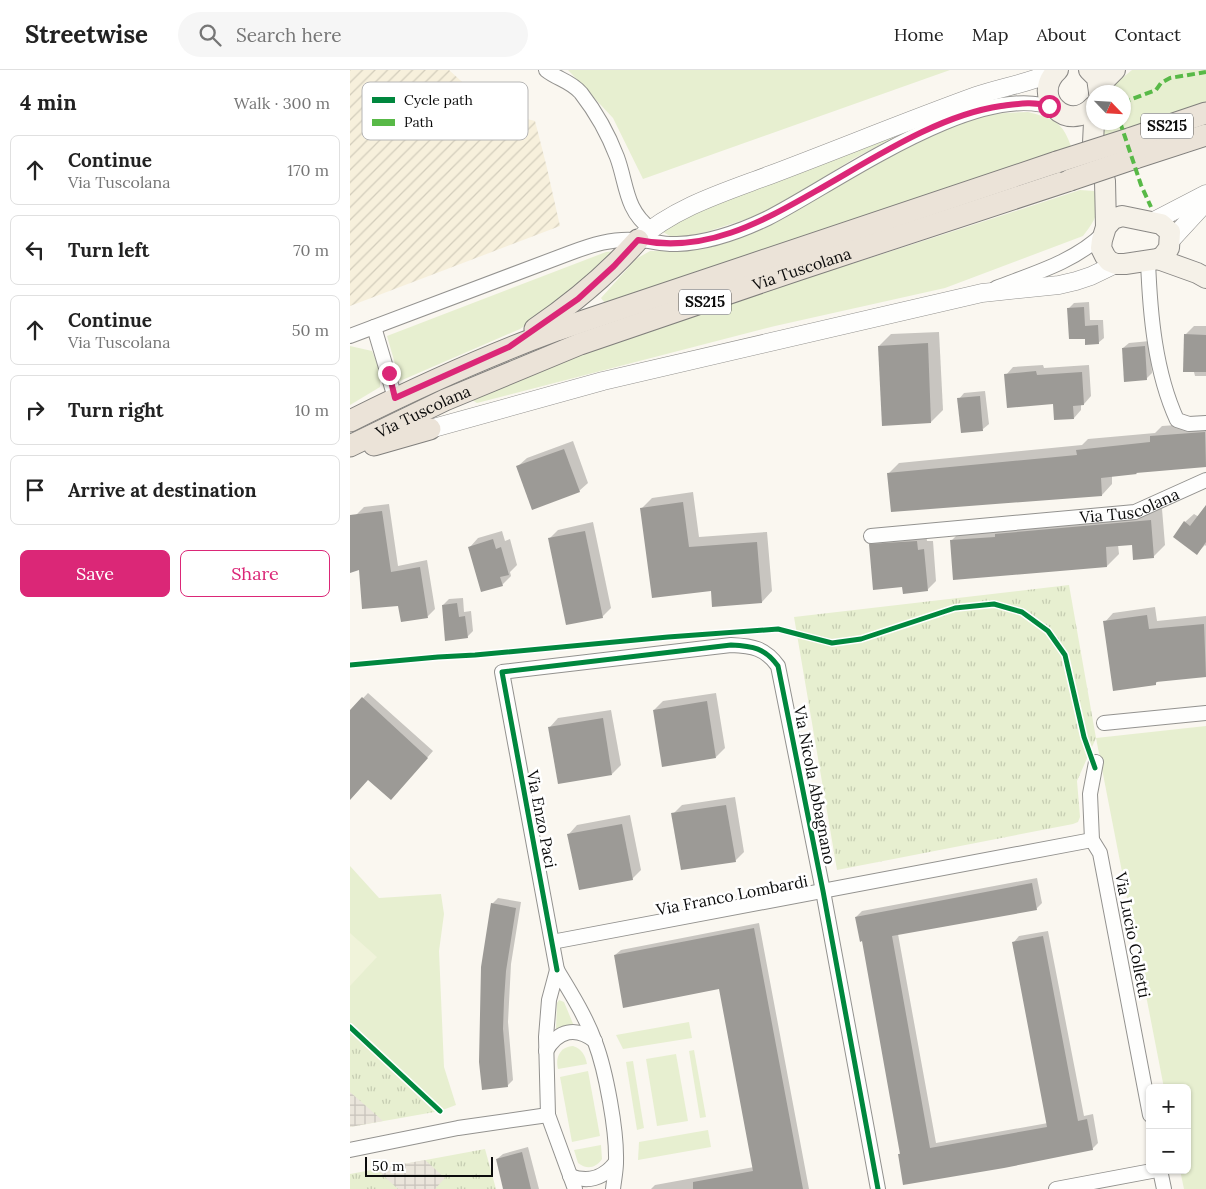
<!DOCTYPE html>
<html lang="en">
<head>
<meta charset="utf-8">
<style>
  :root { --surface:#fff; --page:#f6f6f6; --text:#222; --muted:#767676; --line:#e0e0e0; --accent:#db2777 }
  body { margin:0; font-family:Lora,serif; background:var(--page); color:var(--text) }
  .controls { position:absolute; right:15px; bottom:15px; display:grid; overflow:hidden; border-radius:8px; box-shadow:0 1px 4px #0004 }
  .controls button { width:45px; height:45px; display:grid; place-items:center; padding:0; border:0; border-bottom:1px solid var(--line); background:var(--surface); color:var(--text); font:25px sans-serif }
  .compass { position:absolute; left:736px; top:15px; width:45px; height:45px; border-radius:50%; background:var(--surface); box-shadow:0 1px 4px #0004; rotate:115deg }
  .scale { position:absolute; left:15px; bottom:12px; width:128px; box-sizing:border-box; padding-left:5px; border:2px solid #0c0c0c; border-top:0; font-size:14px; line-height:18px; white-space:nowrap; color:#0c0c0c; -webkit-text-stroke:4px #fff; paint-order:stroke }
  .stop { position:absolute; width:15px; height:15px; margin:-11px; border:4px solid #db2777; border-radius:50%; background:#fff }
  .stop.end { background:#db2777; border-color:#fff; box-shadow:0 1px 5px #0008 }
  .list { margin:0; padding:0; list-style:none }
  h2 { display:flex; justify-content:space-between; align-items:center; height:65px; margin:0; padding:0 20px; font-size:21px }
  h2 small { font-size:16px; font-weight:400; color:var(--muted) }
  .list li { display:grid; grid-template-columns:32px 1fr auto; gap:15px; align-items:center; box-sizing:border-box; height:70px; margin:0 10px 10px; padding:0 10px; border:1px solid var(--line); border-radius:8px }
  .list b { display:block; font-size:19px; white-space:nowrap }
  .list p { margin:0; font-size:16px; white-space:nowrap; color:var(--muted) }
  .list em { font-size:16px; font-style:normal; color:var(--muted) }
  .actions { display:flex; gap:10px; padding:15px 20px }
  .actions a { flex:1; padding:11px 0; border:1px solid var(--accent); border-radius:8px; text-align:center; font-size:18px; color:var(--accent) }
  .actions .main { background:var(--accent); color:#fff }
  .icon { flex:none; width:28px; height:28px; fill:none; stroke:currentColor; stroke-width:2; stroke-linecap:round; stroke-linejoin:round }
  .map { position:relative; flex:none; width:856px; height:1119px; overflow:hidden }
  header { display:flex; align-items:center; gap:30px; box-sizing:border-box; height:70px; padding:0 25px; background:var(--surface); border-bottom:1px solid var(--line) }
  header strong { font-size:24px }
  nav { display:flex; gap:28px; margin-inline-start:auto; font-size:18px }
  .search { width:350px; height:45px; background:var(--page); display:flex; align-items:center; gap:12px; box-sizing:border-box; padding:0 18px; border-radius:28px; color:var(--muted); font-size:19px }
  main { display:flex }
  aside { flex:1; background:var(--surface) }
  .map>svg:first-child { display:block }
</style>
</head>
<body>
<header>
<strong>Streetwise</strong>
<div class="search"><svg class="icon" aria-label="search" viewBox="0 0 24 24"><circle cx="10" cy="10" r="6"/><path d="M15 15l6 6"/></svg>Search here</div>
<nav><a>Home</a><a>Map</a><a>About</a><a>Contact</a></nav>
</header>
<main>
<aside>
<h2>4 min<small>Walk · 300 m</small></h2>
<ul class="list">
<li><svg class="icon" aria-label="ahead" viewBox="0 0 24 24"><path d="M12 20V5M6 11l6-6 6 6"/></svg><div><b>Continue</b><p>Via Tuscolana</p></div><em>170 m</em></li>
<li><svg class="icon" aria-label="left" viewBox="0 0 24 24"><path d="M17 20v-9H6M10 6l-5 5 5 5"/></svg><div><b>Turn left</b></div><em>70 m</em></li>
<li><svg class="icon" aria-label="ahead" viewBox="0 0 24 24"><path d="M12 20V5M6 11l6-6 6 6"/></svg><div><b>Continue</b><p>Via Tuscolana</p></div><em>50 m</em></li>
<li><svg class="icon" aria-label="right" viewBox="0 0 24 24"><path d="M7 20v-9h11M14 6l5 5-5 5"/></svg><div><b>Turn right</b></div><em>10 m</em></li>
<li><svg class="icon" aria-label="arrive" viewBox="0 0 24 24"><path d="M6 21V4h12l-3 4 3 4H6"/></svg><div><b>Arrive at destination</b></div></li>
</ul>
<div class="actions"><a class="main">Save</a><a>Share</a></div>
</aside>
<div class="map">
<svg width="856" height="1119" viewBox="0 0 856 1119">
  <defs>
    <pattern id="farmland-furrows" width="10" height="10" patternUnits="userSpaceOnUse" patternTransform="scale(1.25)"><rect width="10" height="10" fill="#f7f0dc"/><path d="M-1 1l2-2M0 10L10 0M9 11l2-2" fill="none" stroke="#d3cdbc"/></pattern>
    <pattern id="park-tufts" width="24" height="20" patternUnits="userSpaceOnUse" patternTransform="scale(1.25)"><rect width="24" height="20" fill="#e7efd0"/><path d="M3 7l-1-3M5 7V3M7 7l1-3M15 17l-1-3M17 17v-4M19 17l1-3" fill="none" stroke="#c5ccb1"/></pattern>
    <pattern id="plaza-grid" width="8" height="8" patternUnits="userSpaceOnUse" patternTransform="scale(1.25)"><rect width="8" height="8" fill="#eae5db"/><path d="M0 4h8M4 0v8" fill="none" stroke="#c8c3bb"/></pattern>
  </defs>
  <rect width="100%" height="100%" fill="#faf7f0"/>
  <path fill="url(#farmland-furrows)" d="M0,0H99L143,40L185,51L196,94L210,156L0,236Z"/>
  <g fill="#e7efd0">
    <path d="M218,0H600L293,109L263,48Z"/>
    <path d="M782,0H856V34L754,68V53L774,52V22H761L765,14Z"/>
    <path d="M678,42C705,49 713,52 722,79L255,233L251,228L286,189L300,181H325L382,168L571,67L636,44Z"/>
    <path d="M556,61L503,89L435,132L406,146L356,162L328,168L320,166L313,162L343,143Z"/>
    <path d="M730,120L744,121C753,138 744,152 733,166L595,218L425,256L127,333L122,330C228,277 342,243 456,208C547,180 638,150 730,120Z"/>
    <path d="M266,181L218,227L170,259L50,311L37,266L256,182Z"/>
    <path d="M0,276L22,281L30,299V317L0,335Z"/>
    <path d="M856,656V1119H834L830,1100H837V1018H814L746,668Z"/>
    <path d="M0,796L29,828L91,824L94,844L89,881L94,997L106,1035L90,1041L0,957Z"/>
    <path d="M209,930L214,932L224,956H217L206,960L207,933Z"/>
    <path d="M339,952L342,968L273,979L266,965Z"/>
    <path d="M223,976C232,979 235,985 237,994L208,999C205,987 210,977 223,976Z"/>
    <path d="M344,980L356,1047L350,1048L339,981Z"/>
    <path d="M326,984L338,1051L307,1056L296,989Z"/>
    <path d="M283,991L294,1058L287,1060L276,992Z"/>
    <path d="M238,1001L250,1066L222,1072L210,1007Z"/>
    <path d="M358,1060L361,1077L288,1090L289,1072Z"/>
    <path d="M251,1075L252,1089C246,1098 237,1100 228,1093L224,1080Z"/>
  </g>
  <g fill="url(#park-tufts)">
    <path d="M719,515L746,668L727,711L730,747L728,752L723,754L487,800L444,547Z"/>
    <path d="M0,957L90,1041L0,1057Z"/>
    <path d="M135,1079L146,1119H0V1104Z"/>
  </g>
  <path fill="#f0f3da" d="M0,863L27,887L0,916Z"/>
  <g fill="url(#plaza-grid)">
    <path d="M0,1022L33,1051L0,1057Z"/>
    <path d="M75,1090L95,1108L85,1119H48L26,1099Z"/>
  </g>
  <g fill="#0003">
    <path d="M739,232L740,250H753L754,268L748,273L718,239L724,233Z"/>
    <path d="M844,256H856V306H845L835,265Z"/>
    <path d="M589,262L593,340L581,352L529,276L541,264Z"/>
    <path d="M800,271L802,303L796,309L773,278L779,273Z"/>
    <path d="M693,295L694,298L739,295L741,326L734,334H731V340L724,348L704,333L656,305L663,297Z"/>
    <path d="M635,321L639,354L633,359L609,329L614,323Z"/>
    <path d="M856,353V396L788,401L786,403L762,406V414L752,425L539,403L549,393L732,375L738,369L805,363L812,356Z"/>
    <path d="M223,371L238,413L229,421L168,396L177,388Z"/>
    <path d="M343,422L349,467L417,462L422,521L412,532L362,520L292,438L302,428Z"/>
    <path d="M39,434L48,496L77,490L85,539L78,546L49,535L10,499L0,502V448L6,445L14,437Z"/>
    <path d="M856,438V476L855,475L847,483L835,452L844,444L849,447Z"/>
    <path d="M812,439L815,475L803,487L783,473L768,475L769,484L757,496L601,471L613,459L658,452Z"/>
    <path d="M243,452L261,538L252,547L199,469L208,460Z"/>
    <path d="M152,461L155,471L160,469L167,495L160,502L161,506L152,515L120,477L128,468Z"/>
    <path d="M576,462L577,471H583L586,511L577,520L520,475L529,466Z"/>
    <path d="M113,528L114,542L121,541L123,561L117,567L93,535L99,529Z"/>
    <path d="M805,537L807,551L856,546V606L808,611L806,613L755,552L763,543Z"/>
    <path d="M18,623L83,681L46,723L18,708L0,729V642Z"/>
    <path d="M366,623L375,678L366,687L304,640L313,631Z"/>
    <path d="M261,640L271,695L262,704L200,657L208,648Z"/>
    <path d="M385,727L394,782L385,791L323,744L332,735Z"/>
    <path d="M280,745L291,800L282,809L219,764L227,755Z"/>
    <path d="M687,808L692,833L686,839L548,864L586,1073L698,1053L664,872L669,866L698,861L734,1046L743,1044L748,1073L742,1079L549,1084L551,1083L513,870L506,847L512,841Z"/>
    <path d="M148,828L171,832L161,894L158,952L163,1010L157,1016L142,834Z"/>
    <path d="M409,853L459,1119H301L305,1115L404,1097L370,918L265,885L271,880Z"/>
    <path d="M178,1077L189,1119H155L147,1089L153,1084Z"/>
  </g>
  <g fill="#9c9a96">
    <path d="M734,237L735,256L748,255L749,274L735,275V269H719L717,238Z"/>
    <path d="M834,264L856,265V302H833Z"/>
    <path d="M578,273L581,353L532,356L528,276Z"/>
    <path d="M795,276L797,310L774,312L772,278Z"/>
    <path d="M686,301L687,305L732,302L734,335L723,336L724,349L704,350L703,334L657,338L654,304Z"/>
    <path d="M630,326L633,361L611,363L607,328Z"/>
    <path d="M855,362L856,397L786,403L787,404L751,408L752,426L541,442L537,403L727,385L726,380L800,372V366Z"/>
    <path d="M214,379L230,422L182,440L166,396Z"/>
    <path d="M333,432L339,477L407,472L412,533L362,537L361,521L302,528L290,438Z"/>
    <path d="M856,435V472L847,485L823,467L834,451L840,456Z"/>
    <path d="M32,441L41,502L70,497L78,548L51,552L48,536L12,539L9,500L0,503V445Z"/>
    <path d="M801,450L804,488L783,490L782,475L756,477L757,497L603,510L600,470L645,467V464Z"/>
    <path d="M235,461L253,548L216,555L198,468Z"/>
    <path d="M143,469L146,479L151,477L159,505L150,507L153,516L131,522L118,477Z"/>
    <path d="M567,471L568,480L574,479L578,521L553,524L552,517L523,520L519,474Z"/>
    <path d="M107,533L109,547L115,546L118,568L95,571L92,535Z"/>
    <path d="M797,545L799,559L854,554L856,607L806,612V615L763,621L753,551Z"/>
    <path d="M12,627L78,688L41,730L18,710L0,730V640Z"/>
    <path d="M357,631L366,688L312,697L303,640Z"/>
    <path d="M253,648L262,705L208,714L198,657Z"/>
    <path d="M376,735L386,792L331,800L321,743Z"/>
    <path d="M272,754L283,810L229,820L217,764Z"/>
    <path d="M682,813L687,840L542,866L580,1078L697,1057L662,872L693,866L728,1051L737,1049L743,1080L654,1098L553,1115L548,1084H550L512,871L510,872L505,847Z"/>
    <path d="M141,833L166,838L156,901L154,930L153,959L158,1017L132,1020L129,992L131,897Z"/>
    <path d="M404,858L453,1119H343V1112L403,1101L369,919L273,938L264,885Z"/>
    <path d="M172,1082L181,1119H153L146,1089Z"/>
  </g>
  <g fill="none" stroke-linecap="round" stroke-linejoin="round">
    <defs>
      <g id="minor">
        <path d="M196,0C207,9 221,11 231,23C245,41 259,66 267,87C277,114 275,140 301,159"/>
        <path d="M798,191C800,244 805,302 827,350L839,354L856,353"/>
        <path d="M646,218C682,204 725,192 754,163"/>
        <path d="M24,257L45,328"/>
        <path d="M0,266L220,183C241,175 263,168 286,170C300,170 313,175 327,174C358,173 391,161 418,148C485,114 631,7 705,39"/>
        <path id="s1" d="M521,466L785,442L856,410"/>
        <path d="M754,653L856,643"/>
        <path d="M746,692L740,724L742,770L750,783L800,1045"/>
        <path d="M202,872L742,770"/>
        <path d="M207,900L152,602L381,575C403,576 415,578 428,596L473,821L528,1119"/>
        <path d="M196,981C208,960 226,956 245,971"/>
        <path d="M0,1080L108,1058L198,1045"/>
        <path d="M810,1100L814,1119"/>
        <path d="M220,1106C239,1113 254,1108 266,1092"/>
        <path d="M225,1119L198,1045L196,967L199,930L207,900C221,923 236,947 245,972C256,1001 267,1061 266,1092C266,1101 264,1110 263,1119"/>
        <path d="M706,1119L807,1100"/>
      </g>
      <g id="tertiary">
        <path d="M802,152L856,124"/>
        <path d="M288,170C325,137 375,122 420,105C489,79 557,51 626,26C652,17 680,13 706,1"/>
        <path d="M821,170L856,132"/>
        <path d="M80,359L253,311L632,223L709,215L726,211L741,206L766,194"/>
      </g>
      <g id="secondary">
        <path d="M708,0C679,26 718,65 744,36"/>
        <path d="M739,0L747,8L749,22"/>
        <path d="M749,22L755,10L765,0"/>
        <path d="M744,52L743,73L755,111L756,157L752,170L751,178L755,186L759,191L766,194H775L808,189L813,186L819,178L820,162L811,154L772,146L763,149L756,157"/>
        <path d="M808,189L847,203L856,208"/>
      </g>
      <g id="primary">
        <path d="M779,69L856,43"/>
        <path d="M785,88L856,65"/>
        <path d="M185,259C223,233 257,205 288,170"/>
        <path d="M0,351C68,317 136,286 207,260L707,92"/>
        <path d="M24,375L80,359"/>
        <path id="s2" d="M0,376L95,330L230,274L450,199L720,110"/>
      </g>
    </defs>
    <use href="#minor" stroke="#93928f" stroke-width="16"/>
    <use href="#tertiary" stroke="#93928f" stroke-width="19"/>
    <use href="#secondary" stroke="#8a8885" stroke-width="22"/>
    <use href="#primary" stroke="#807f7c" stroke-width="23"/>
    <use href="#minor" stroke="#fefefd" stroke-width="14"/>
    <use href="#tertiary" stroke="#fefefd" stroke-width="18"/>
    <use href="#secondary" stroke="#f5f1e8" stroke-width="20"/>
    <use href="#primary" stroke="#ebe3d8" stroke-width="21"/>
    <defs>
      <g id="primary-bridge">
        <path d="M707,92L779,69"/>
        <path d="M720,110L785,88"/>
      </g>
    </defs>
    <use href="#primary-bridge" stroke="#807f7c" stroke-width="23" stroke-linecap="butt"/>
    <use href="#primary-bridge" stroke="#ebe3d8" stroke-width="21"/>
    <g stroke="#58b947" stroke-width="4" stroke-dasharray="8 4" stroke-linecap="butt">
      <path d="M774,35L779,30L806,20L811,13L820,8L856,2"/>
      <path d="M770,52L791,115L801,137"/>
    </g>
    <defs>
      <g id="cycleway">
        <path d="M0,595L88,587L125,585L318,567L428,559L482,573L511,569L605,538L644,534L672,542L698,561L715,585L734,667L745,698"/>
        <path d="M207,900L152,602L381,575C403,576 415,578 428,596L473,821L528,1119"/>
        <path d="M0,957L90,1041"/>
      </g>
    </defs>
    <use href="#cycleway" stroke="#fff" stroke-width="8"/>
    <use href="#cycleway" stroke="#00873e" stroke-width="5"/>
  </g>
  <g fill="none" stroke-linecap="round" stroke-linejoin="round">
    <path stroke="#db2777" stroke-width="6" d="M39,303L45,328L159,277L228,229L264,196L288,170C354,184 410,153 466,121C521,90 588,45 651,36C667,34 683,31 699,36"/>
  </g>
  <g text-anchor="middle" stroke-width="5" stroke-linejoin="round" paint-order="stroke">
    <g fill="#fff" stroke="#555" stroke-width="1">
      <rect x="791" y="43.5" width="52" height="25" rx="4"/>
      <rect x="329" y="219.5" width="52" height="25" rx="4"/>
    </g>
    <g font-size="15" font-weight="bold" fill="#0c0c0c">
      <text x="817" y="61">SS215</text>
      <text x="355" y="237">SS215</text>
    </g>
    <g font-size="16" fill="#0c0c0c" stroke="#fff">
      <text dy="6" stroke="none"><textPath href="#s2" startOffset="486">Via Tuscolana</textPath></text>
      <text dy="6" stroke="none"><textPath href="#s2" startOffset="81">Via Tuscolana</textPath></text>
      <text dy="6" stroke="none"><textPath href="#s1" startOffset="261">Via Tuscolana</textPath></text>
      <text transform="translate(465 715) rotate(79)" y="6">Via Nicola Abbagnano</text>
      <text transform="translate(192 749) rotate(79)" y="6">Via Enzo Paci</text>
      <text transform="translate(382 825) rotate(-11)" y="6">Via Franco Lombardi</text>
      <text transform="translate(783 865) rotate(79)" y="6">Via Lucio Colletti</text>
    </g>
  </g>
  <rect x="12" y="12" width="166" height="58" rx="8" fill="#fff" stroke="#b6b6b6" stroke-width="1"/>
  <rect x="22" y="27" width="23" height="6" fill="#00873e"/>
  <rect x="22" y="49" width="23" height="7" fill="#58b947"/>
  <g font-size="14" fill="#0c0c0c">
    <text x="54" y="35">Cycle path</text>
    <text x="54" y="57">Path</text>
  </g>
</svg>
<div class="controls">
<button>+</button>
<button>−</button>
</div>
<svg class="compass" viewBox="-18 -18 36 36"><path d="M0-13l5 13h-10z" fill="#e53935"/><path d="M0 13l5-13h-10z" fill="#767676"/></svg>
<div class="scale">50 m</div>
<div class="stop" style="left:699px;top:36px"></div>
<div class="stop end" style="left:39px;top:303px"></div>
</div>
</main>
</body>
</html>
